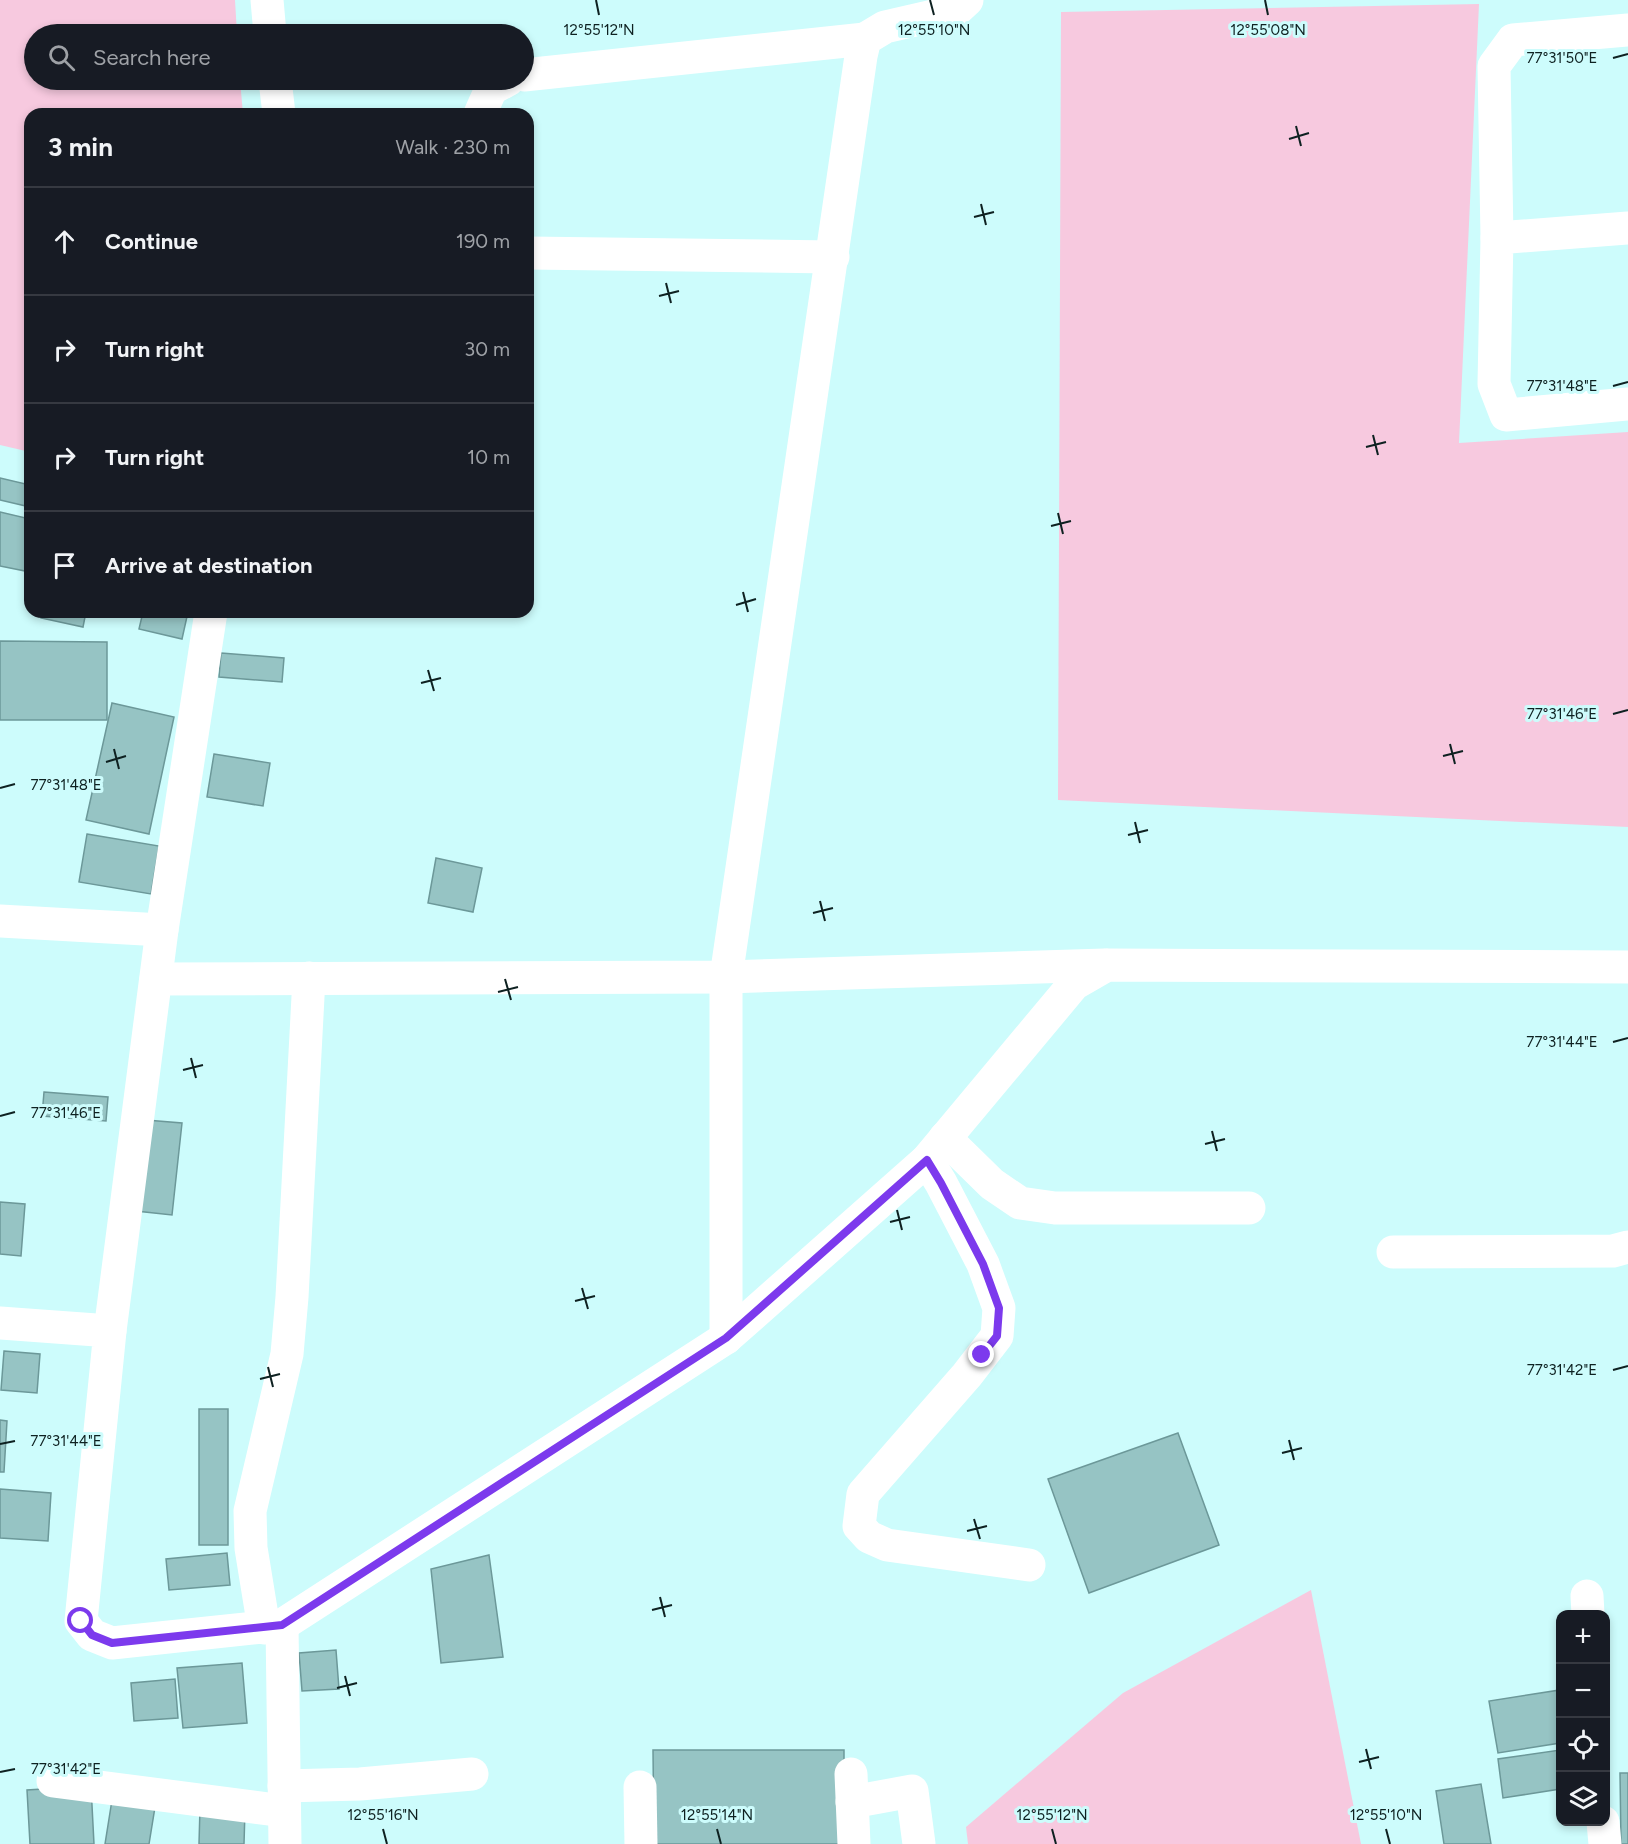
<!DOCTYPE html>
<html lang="en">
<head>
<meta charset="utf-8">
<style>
  :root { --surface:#171b24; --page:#242831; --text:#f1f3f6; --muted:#9ea1a6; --line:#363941 }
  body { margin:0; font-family:Figtree,sans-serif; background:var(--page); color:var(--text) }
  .controls { position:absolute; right:18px; bottom:18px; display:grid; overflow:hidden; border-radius:12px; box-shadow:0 3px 9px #0003 }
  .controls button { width:54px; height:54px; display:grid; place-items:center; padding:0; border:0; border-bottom:2px solid var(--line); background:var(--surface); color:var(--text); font:30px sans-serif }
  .stop { position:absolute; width:18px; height:18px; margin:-14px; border:4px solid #7c3aed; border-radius:50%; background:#fff }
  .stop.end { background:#7c3aed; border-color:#fff; box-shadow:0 2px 6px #0008 }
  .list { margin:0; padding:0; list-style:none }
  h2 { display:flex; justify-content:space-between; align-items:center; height:78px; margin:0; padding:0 24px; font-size:26px }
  h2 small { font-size:20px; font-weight:400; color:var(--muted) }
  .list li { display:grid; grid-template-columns:39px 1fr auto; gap:18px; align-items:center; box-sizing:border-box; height:108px; padding:0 24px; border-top:2px solid var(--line) }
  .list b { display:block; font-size:22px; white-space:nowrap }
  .list em { font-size:20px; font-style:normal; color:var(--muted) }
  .icon { flex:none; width:33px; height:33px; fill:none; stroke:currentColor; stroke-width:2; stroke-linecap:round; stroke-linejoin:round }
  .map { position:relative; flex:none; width:1628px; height:1844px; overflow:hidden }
  .search { position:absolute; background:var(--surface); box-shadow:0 3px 9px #0003; left:24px; top:24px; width:510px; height:66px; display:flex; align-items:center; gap:15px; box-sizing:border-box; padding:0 21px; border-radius:33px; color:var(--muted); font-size:22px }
  .panel { position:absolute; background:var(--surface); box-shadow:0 3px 9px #0003; left:24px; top:108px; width:510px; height:510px; border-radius:18px }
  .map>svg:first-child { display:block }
</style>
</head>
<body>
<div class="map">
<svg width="1628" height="1844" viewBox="0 0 1628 1844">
  <rect width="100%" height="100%" fill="#cdfcfc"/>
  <g fill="#f7c9df">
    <path d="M0,0H235L237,34H34V80H240L243,114H30V452L0,445Z"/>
    <path d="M1479,4L1459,443L1628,432V827L1058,800L1061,12Z"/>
    <path d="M1311,1590L1361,1844H968L966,1827L1123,1693Z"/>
  </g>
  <g fill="#96c4c4" stroke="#6c9899" stroke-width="1.5">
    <path d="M0,478L30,485V507L0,500Z"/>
    <path d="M0,512L30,519V572L0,566Z"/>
    <path d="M42,612H86L83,627L41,618Z"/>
    <path d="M143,612H188L182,639L139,629Z"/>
    <path d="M0,641L107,642V720H0Z"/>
    <path d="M221,653L284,658L282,682L219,677Z"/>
    <path d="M112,703L174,717L149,834L86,820Z"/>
    <path d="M214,754L270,763L263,806L207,797Z"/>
    <path d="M87,834L159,846L151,894L79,882Z"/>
    <path d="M436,858L482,868L473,912L428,903Z"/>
    <path d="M44,1092L108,1097L106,1121L42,1116Z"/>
    <path d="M146,1120L182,1123L172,1215L136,1211Z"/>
    <path d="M0,1202L25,1204L21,1256L0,1254Z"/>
    <path d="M4,1351L40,1354L37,1393L1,1390Z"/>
    <rect x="199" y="1409" width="29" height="136"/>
    <path d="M0,1420L7,1421L4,1472H0Z"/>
    <path d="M1178,1433L1219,1545L1089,1593L1048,1479Z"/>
    <path d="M0,1489L51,1493L48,1541L0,1538Z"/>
    <path d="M227,1553L230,1585L169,1590L166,1559Z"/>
    <path d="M489,1555L503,1657L441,1663L431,1569Z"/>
    <path d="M336,1650L339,1689L302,1691L299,1653Z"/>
    <path d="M242,1663L247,1723L183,1728L177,1668Z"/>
    <path d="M175,1679L178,1718L134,1721L131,1683Z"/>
    <path d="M1560,1690V1743L1498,1753L1489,1701Z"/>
    <path d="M653,1750H844V1844H654Z"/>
    <path d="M1560,1750V1789L1503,1798L1498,1759Z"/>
    <path d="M1620,1773H1628V1844H1621Z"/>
    <path d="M1481,1784L1491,1844H1444L1436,1791Z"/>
    <path d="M91,1786L94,1844H30L27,1790Z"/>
    <path d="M112,1800L155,1807L149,1844H105Z"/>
    <path d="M200,1808L245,1810L244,1844H199Z"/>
  </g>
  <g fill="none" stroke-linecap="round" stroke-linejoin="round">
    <g stroke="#fff" stroke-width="33">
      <path d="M267,0L270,34"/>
      <path d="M524,75L865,39"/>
      <path d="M275,80L279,114"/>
      <path d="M480,114L491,89L508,80"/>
      <path d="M1628,228L1497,238L1494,384L1506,415L1628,404"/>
      <path d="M1497,238L1494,66L1513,40L1628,30"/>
      <path d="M528,253L833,257"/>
      <path d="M0,921L162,930"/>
      <path d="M156,979L726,977L1105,965"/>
      <path d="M945,1138L992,1184L1020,1203L1055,1208H1249"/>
      <path d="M927,1160L941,1183L983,1264L999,1308L997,1336L967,1375L863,1494L859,1526L869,1537L887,1545L1029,1565"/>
      <path d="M1393,1252L1613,1251L1628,1247"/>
      <path d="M0,1323L110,1331L81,1621L92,1635L112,1643L282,1625L285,1844"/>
      <path d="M110,1331L162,930L211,612"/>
      <path d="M726,1338V977L861,56L865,39L885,27L955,11L967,0"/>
      <path d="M1587,1596L1588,1614"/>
      <path d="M282,1625L726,1338L927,1160L1074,984L1107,965L1628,967"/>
      <path d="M264,1628L251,1548L250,1511L287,1354L292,1297L309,978"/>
      <path d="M851,1774L854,1844"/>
      <path d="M53,1781L284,1811"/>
      <path d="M284,1786L360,1784L472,1774"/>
      <path d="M640,1787L641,1844"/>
      <path d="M852,1802L912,1791L919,1844"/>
      <path d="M1603,1822L1605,1844"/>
    </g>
  </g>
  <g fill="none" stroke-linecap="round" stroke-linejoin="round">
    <path stroke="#7c3aed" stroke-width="8" d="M81,1621L92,1635L112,1643L282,1625L726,1338L927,1160L941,1183L983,1264L999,1308L997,1336L982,1355"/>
  </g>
  <path fill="none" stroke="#0e2121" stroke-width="2" d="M596,0L599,15M930,0L934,15M1265,0L1268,15M1613,58L1628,54M1296,126L1301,146M1289,139L1309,133M981,204L986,225M974,217L994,212M666,283L671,303M659,296L679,291M1613,386L1628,382M1373,435L1378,455M1366,447L1386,442M1058,513L1063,534M1051,526L1071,521M743,592L748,612M736,605L756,599M428,670L434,691M421,683L441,678M1613,714L1628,710M1450,744L1455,764M114,749L119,769M1443,756L1463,751M106,762L126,756M0,788L15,784M1135,822L1140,843M1128,835L1148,830M820,901L825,921M813,913L833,908M505,979L511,1000M498,992L518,987M1613,1042L1628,1038M191,1058L196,1078M183,1070L203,1065M0,1116L15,1112M1212,1131L1217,1151M1205,1144L1225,1139M897,1210L902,1230M890,1222L910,1217M582,1288L588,1309M575,1301L595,1296M268,1367L273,1387M1613,1370L1628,1366M260,1379L280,1374M1289,1440L1294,1460M0,1444L15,1441M1282,1453L1302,1448M974,1519L980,1539M967,1531L987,1526M660,1597L665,1617M652,1610L672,1605M345,1676L350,1696M337,1688L357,1683M1366,1749L1371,1769M1359,1762L1379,1757M0,1772L15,1769M383,1829L387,1844M717,1829L721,1844M1052,1829L1056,1844M1386,1829L1390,1844"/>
  <g font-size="15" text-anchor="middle" fill="#0e2121" stroke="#cdfcfc" stroke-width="6" stroke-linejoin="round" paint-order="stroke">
    <text x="599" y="35">12°55'12"N</text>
    <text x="934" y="35">12°55'10"N</text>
    <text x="1268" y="35">12°55'08"N</text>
    <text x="1562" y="63">77°31'50"E</text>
    <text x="1562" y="391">77°31'48"E</text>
    <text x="1562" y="719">77°31'46"E</text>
    <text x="66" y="790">77°31'48"E</text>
    <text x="1562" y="1047">77°31'44"E</text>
    <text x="66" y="1118">77°31'46"E</text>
    <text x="1562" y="1375">77°31'42"E</text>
    <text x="66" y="1446">77°31'44"E</text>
    <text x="66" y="1774">77°31'42"E</text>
    <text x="383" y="1820">12°55'16"N</text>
    <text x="717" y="1820">12°55'14"N</text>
    <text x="1052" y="1820">12°55'12"N</text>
    <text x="1386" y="1820">12°55'10"N</text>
  </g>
</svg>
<div class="controls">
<button>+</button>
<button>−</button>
<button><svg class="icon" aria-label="locate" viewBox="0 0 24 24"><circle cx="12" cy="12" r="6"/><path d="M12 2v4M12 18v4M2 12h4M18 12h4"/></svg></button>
<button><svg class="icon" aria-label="layers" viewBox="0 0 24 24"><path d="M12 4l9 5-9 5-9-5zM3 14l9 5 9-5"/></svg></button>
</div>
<div class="stop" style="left:81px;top:1621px"></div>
<div class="stop end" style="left:982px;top:1355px"></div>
<div class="search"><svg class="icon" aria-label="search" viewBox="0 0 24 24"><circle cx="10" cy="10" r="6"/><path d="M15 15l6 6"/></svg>Search here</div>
<section class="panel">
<h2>3 min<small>Walk · 230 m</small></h2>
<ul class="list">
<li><svg class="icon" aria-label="ahead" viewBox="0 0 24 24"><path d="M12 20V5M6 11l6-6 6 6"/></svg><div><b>Continue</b></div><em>190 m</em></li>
<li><svg class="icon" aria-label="right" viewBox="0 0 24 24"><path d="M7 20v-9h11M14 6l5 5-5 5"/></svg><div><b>Turn right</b></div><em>30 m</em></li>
<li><svg class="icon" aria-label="right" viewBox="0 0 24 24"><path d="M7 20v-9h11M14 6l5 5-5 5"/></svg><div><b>Turn right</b></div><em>10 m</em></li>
<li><svg class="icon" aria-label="arrive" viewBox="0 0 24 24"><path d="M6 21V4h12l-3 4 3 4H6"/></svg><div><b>Arrive at destination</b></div></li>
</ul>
</section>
</div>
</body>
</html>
